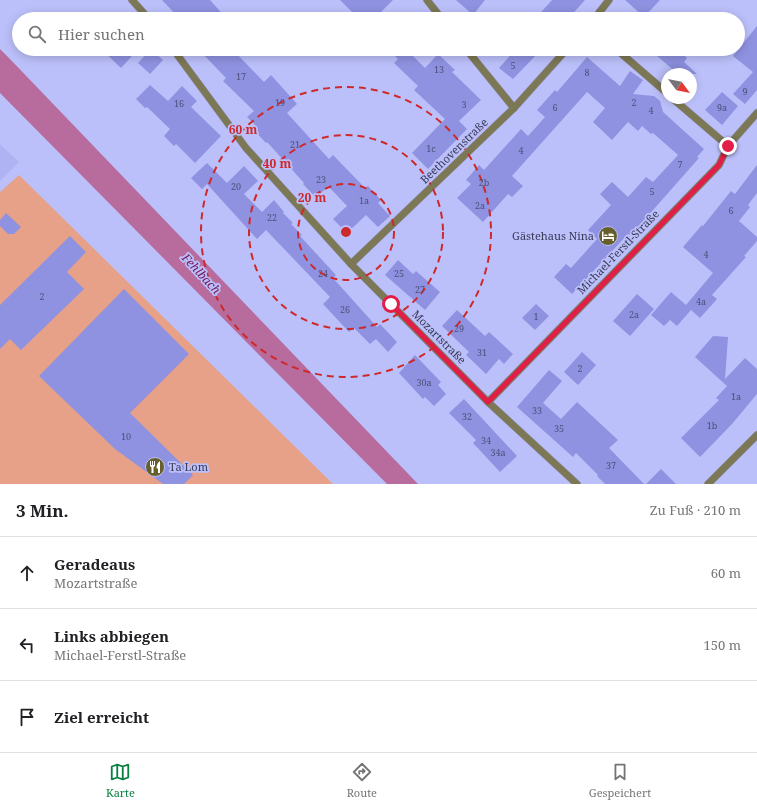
<!DOCTYPE html>
<html lang="de">
<head>
<meta charset="utf-8">
<style>
  :root { --surface:#fff; --page:#f6f6f6; --text:#202124; --muted:#757577; --line:#e0e0e0; --accent:#0b8043 }
  body { margin:0; font-family:"Noto Serif",serif; background:var(--page); color:var(--text) }
  .compass { position:absolute; left:661px; top:68px; width:36px; height:36px; border-radius:50%; background:var(--surface); box-shadow:0 2px 10px #0003; rotate:122deg }
  .stop { position:absolute; width:12px; height:12px; margin:-9px; border:3px solid #e11d48; border-radius:50%; background:#fff }
  .stop.end { background:#e11d48; border-color:#fff; box-shadow:0 1px 4px #0008 }
  .list { margin:0; padding:0; list-style:none }
  h2 { display:flex; justify-content:space-between; align-items:center; height:52px; margin:0; padding:0 16px; font-size:17px }
  h2 small { font-size:13px; font-weight:400; color:var(--muted) }
  .list li { display:grid; grid-template-columns:26px 1fr auto; gap:12px; align-items:center; box-sizing:border-box; height:72px; padding:0 16px; border-top:1px solid var(--line) }
  .list b { display:block; font-size:15px; white-space:nowrap }
  .list p { margin:0; font-size:13px; white-space:nowrap; color:var(--muted) }
  .list em { font-size:13px; font-style:normal; color:var(--muted) }
  .icon { flex:none; width:22px; height:22px; fill:none; stroke:currentColor; stroke-width:2; stroke-linecap:round; stroke-linejoin:round }
  .map { position:relative; flex:none; width:757px; height:484px; overflow:hidden }
  .search { position:absolute; background:var(--surface); box-shadow:0 2px 10px #0003; left:12px; right:12px; top:12px; height:44px; display:flex; align-items:center; gap:10px; box-sizing:border-box; padding:0 14px; border-radius:22px; color:var(--muted); font-size:15px }
  .sheet { height:268px; background:var(--surface) }
  nav { display:flex; justify-content:space-around; align-items:center; box-sizing:border-box; height:56px; border-top:1px solid var(--line); background:var(--surface); font-size:11px; color:var(--muted) }
  nav a { display:grid; justify-items:center; gap:2px }
  nav .on { color:var(--accent) }
  .map>svg:first-child { display:block }
</style>
</head>
<body>
<div class="map">
<svg width="757" height="484" viewBox="0 0 757 484">
  <rect width="100%" height="100%" fill="#bcc0fa"/>
  <path fill="#afb3f3" d="M0,144L19,162L0,181Z"/>
  <path fill="#e6a188" d="M19,175L333,484H0V192Z"/>
  <path fill="#b76c9d" d="M0,49L9,58L418,484H387L0,93Z"/>
  <g fill="#8f92e0">
    <path d="M162,0H210L227,19H180Z"/>
    <path d="M340,0H393L374,19H359Z"/>
    <path d="M456,0H485L473,15Z"/>
    <path d="M552,0H585L568,19H535Z"/>
    <path d="M625,0H660L644,17Z"/>
    <path d="M757,26V90L745,104L733,94L753,72L733,56Z"/>
    <path d="M101,49H125L132,56L121,68Z"/>
    <path d="M151,49L163,60L150,74L138,63Z"/>
    <path d="M198,49H232L264,82L271,75L297,104L287,113L329,159L333,155L365,188L368,186L381,200L378,203L390,216L378,227L366,215L347,233L333,219L347,206L328,186L316,198L303,184L304,183L267,142L266,143L252,128L255,125L247,117L254,111L223,81L226,78Z"/>
    <path d="M388,49H406L425,68L438,54L455,70L452,72L481,100L459,121L467,129L428,169L412,153L445,119L414,90L418,86L394,63L398,59Z"/>
    <path d="M516,49H542L513,79L499,68Z"/>
    <path d="M649,49H677L687,58L684,62L697,74H678Z"/>
    <path d="M587,57L620,86L630,71L643,80L633,94L654,96L660,101L663,112L704,149L697,157L699,158L639,226L630,235L628,234L572,294L554,277L566,264L571,268L597,239L588,230L611,205L600,194L612,182L628,197L646,177L653,182L678,155L653,133L651,134L642,126L638,131L628,122L612,140L593,122L605,108L587,92L512,176L523,186L512,197L508,194L483,222L457,198L471,184L466,180L479,165L484,170L521,129L528,136L545,117L537,110L555,90L557,92Z"/>
    <path d="M150,85L168,101L182,86L197,101L191,107L221,136L195,163L176,144L174,146L164,136L170,129L147,107L145,108L136,99Z"/>
    <path d="M722,92L738,106L722,125L705,110Z"/>
    <path d="M207,163L227,183L244,166L258,181L244,194L262,212L274,200L284,212L283,213L293,223L291,224L302,235L300,236L336,275L333,278L377,327L380,324L397,342L388,352L376,339L370,344L354,328L349,332L323,304L330,297L266,230L257,239L207,184L202,189L191,178Z"/>
    <path d="M757,165V193L748,205L750,207L739,221L757,237V241L744,256L746,257L712,295L717,299L700,318L691,310L677,326L670,320L664,326L651,315L671,292L686,305L713,273L683,247L702,225L703,226L731,191L735,194Z"/>
    <path d="M6,213L21,227L14,234H8L0,226V220Z"/>
    <path d="M70,236L86,252L67,272L84,289L21,350L10,339L0,349V305Z"/>
    <path d="M398,260L413,274L416,271L440,292L425,310L385,275Z"/>
    <path d="M124,289L189,354L130,413L193,475L184,484H163L115,449L39,376Z"/>
    <path d="M637,294L654,309L630,336L613,321Z"/>
    <path d="M536,304L549,316L535,330L522,318Z"/>
    <path d="M457,310L485,336L489,332L513,354L504,364L499,359L486,374L466,355L469,352L442,326Z"/>
    <path d="M713,336L728,337L725,379L745,358L757,369V394L732,424L700,457L681,438L719,400L716,398L727,386L695,357Z"/>
    <path d="M582,352L596,365L578,385L564,372Z"/>
    <path d="M415,355L441,382L438,385L446,394L434,406L425,397L423,399L399,373Z"/>
    <path d="M549,370L562,381L543,403L561,419L577,402L618,440L609,448L644,484H605L597,476L598,475L576,453L573,457L517,407Z"/>
    <path d="M464,399L517,456L500,472L473,443L476,440L449,413Z"/>
    <path d="M661,469L676,484H646Z"/>
  </g>
  <g fill="none" stroke-linecap="round" stroke-linejoin="round">
    <defs>
      <g id="minor">
        <path d="M132,0L149,19"/>
        <path d="M427,0L442,19"/>
        <path d="M594,19L609,0"/>
        <path d="M173,49L246,148L351,264L488,402L577,484"/>
        <path d="M466,49L514,108"/>
        <path d="M616,49L667,93"/>
        <path d="M672,98L728,146"/>
        <path d="M351,264L514,108L567,49"/>
        <path d="M488,402L719,165L728,146L757,113"/>
        <path d="M708,484L757,435"/>
      </g>
    </defs>
    <use href="#minor" stroke="#9ca0d3" stroke-width="8"/>
    <use href="#minor" stroke="#7c7754" stroke-width="7"/>
  </g>
  <g fill="none" stroke-linecap="round" stroke-linejoin="round">
    <path stroke="#e11d48" stroke-width="5" d="M391,304L488,402L719,165L728,146"/>
  </g>
  <g fill="none" stroke="#ce292a" stroke-width="2" stroke-dasharray="7 5">
    <circle cx="346" cy="232" r="48"/>
    <circle cx="346" cy="232" r="97"/>
    <circle cx="346" cy="232" r="145"/>
  </g>
  <defs>
    <symbol id="hotel-disc" viewBox="-11 -11 22 22"><circle r="9.5" fill="#665f2b" stroke="#bcc0fa"/><path d="M-6-4.5h1.5V1H6V5H4.5V3h-9V5H-6ZM-4 0a1.8 1.8 0 1 1 3.6 0ZM.5 0V-2.5h3Q6-2.5 6 0Z" fill="#fff"/></symbol>
    <symbol id="restaurant-disc" viewBox="-11 -11 22 22"><circle r="9.5" fill="#665f2b" stroke="#bcc0fa"/><path d="M-5-6h1v4h1v-4h1v4h1v-4h1v5L-1.5 .5V6h-2V.5L-5-1ZM5-6V6H3V1.5H1.5Q1.5-4 5-6Z" fill="#fff"/></symbol>
  </defs>
  <g fill-rule="evenodd">
    <use href="#hotel-disc" x="597" y="225" width="22" height="22"/>
    <use href="#restaurant-disc" x="144" y="456" width="22" height="22"/>
  </g>
  <g text-anchor="middle" stroke-width="3.5" stroke-linejoin="round" paint-order="stroke">
    <g font-size="9" fill="#4e4f79">
      <text x="513" y="69">5</text>
      <text x="439" y="73">13</text>
      <text x="587" y="76">8</text>
      <text x="241" y="80">17</text>
      <text x="745" y="95">9</text>
      <text x="280" y="106">19</text>
      <text x="634" y="106">2</text>
      <text x="179" y="107">16</text>
      <text x="464" y="108">3</text>
      <text x="555" y="111">6</text>
      <text x="722" y="111">9a</text>
      <text x="651" y="114">4</text>
      <text x="295" y="148">21</text>
      <text x="431" y="152">1c</text>
      <text x="521" y="154">4</text>
      <text x="680" y="168">7</text>
      <text x="321" y="183">23</text>
      <text x="484" y="186">2b</text>
      <text x="236" y="190">20</text>
      <text x="652" y="195">5</text>
      <text x="364" y="204">1a</text>
      <text x="480" y="209">2a</text>
      <text x="731" y="214">6</text>
      <text x="272" y="221">22</text>
      <text x="706" y="258">4</text>
      <text x="323" y="277">24</text>
      <text x="399" y="277">25</text>
      <text x="420" y="293">27</text>
      <text x="42" y="300">2</text>
      <text x="701" y="305">4a</text>
      <text x="345" y="313">26</text>
      <text x="634" y="318">2a</text>
      <text x="536" y="320">1</text>
      <text x="459" y="332">29</text>
      <text x="482" y="356">31</text>
      <text x="580" y="372">2</text>
      <text x="424" y="386">30a</text>
      <text x="736" y="400">1a</text>
      <text x="537" y="414">33</text>
      <text x="467" y="420">32</text>
      <text x="712" y="429">1b</text>
      <text x="559" y="432">35</text>
      <text x="126" y="440">10</text>
      <text x="486" y="444">34</text>
      <text x="498" y="456">34a</text>
      <text x="611" y="469">37</text>
    </g>
    <g font-size="11" fill="#383957" stroke="#bcc0fa">
      <text transform="translate(454 151) rotate(-44)" y="4">Beethovenstraße</text>
      <text transform="translate(618 252) rotate(-46)" y="4">Michael-Ferstl-Straße</text>
      <text transform="translate(439 337) rotate(45)" y="4">Mozartstraße</text>
    </g>
    <g font-size="11" fill="#383957" stroke="#bcc0fa" text-anchor="end">
      <text x="594" y="240">Gästehaus Nina</text>
      <text x="169" y="471" text-anchor="start">Ta Lom</text>
    </g>
    <g font-size="12" font-style="italic" fill="#73175a" stroke="#bcc0fa">
      <text transform="translate(201 274) rotate(47)" y="4">Fehlbach</text>
    </g>
  </g>
  <circle cx="346" cy="232" r="6" fill="#ce292a" stroke="#bcc0fa" stroke-width="2"/>
  <g font-size="12" text-anchor="middle" font-weight="bold" fill="#ce292a" stroke="#bcc0fa" stroke-width="3.5" stroke-linejoin="round" paint-order="stroke">
    <text x="243" y="134">60 m</text>
    <text x="277" y="168">40 m</text>
    <text x="312" y="202">20 m</text>
  </g>
</svg>
<svg class="compass" viewBox="-18 -18 36 36"><path d="M0-13l5 13h-10z" fill="#e53935"/><path d="M0 13l5-13h-10z" fill="#757577"/></svg>
<div class="stop" style="left:391px;top:304px"></div>
<div class="stop end" style="left:728px;top:146px"></div>
<div class="search"><svg class="icon" aria-label="search" viewBox="0 0 24 24"><circle cx="10" cy="10" r="6"/><path d="M15 15l6 6"/></svg>Hier suchen</div>
</div>
<section class="sheet">
<h2>3 Min.<small>Zu Fuß · 210 m</small></h2>
<ul class="list">
<li><svg class="icon" aria-label="ahead" viewBox="0 0 24 24"><path d="M12 20V5M6 11l6-6 6 6"/></svg><div><b>Geradeaus</b><p>Mozartstraße</p></div><em>60 m</em></li>
<li><svg class="icon" aria-label="left" viewBox="0 0 24 24"><path d="M17 20v-9H6M10 6l-5 5 5 5"/></svg><div><b>Links abbiegen</b><p>Michael-Ferstl-Straße</p></div><em>150 m</em></li>
<li><svg class="icon" aria-label="arrive" viewBox="0 0 24 24"><path d="M6 21V4h12l-3 4 3 4H6"/></svg><div><b>Ziel erreicht</b></div></li>
</ul>
</section>
<nav>
<a class="on"><svg class="icon" aria-label="map" viewBox="0 0 24 24"><path d="M3 6l6-2 6 2 6-2v14l-6 2-6-2-6 2zM9 4v14M15 6v14"/></svg>Karte</a>
<a><svg class="icon" aria-label="directions" viewBox="0 0 24 24"><path d="M12 3l9 9-9 9-9-9zM9 14v-3h6M13 9l2 2-2 2"/></svg>Route</a>
<a><svg class="icon" aria-label="saved" viewBox="0 0 24 24"><path d="M7 4h10v16l-5-4-5 4z"/></svg>Gespeichert</a>
</nav>
</body>
</html>
